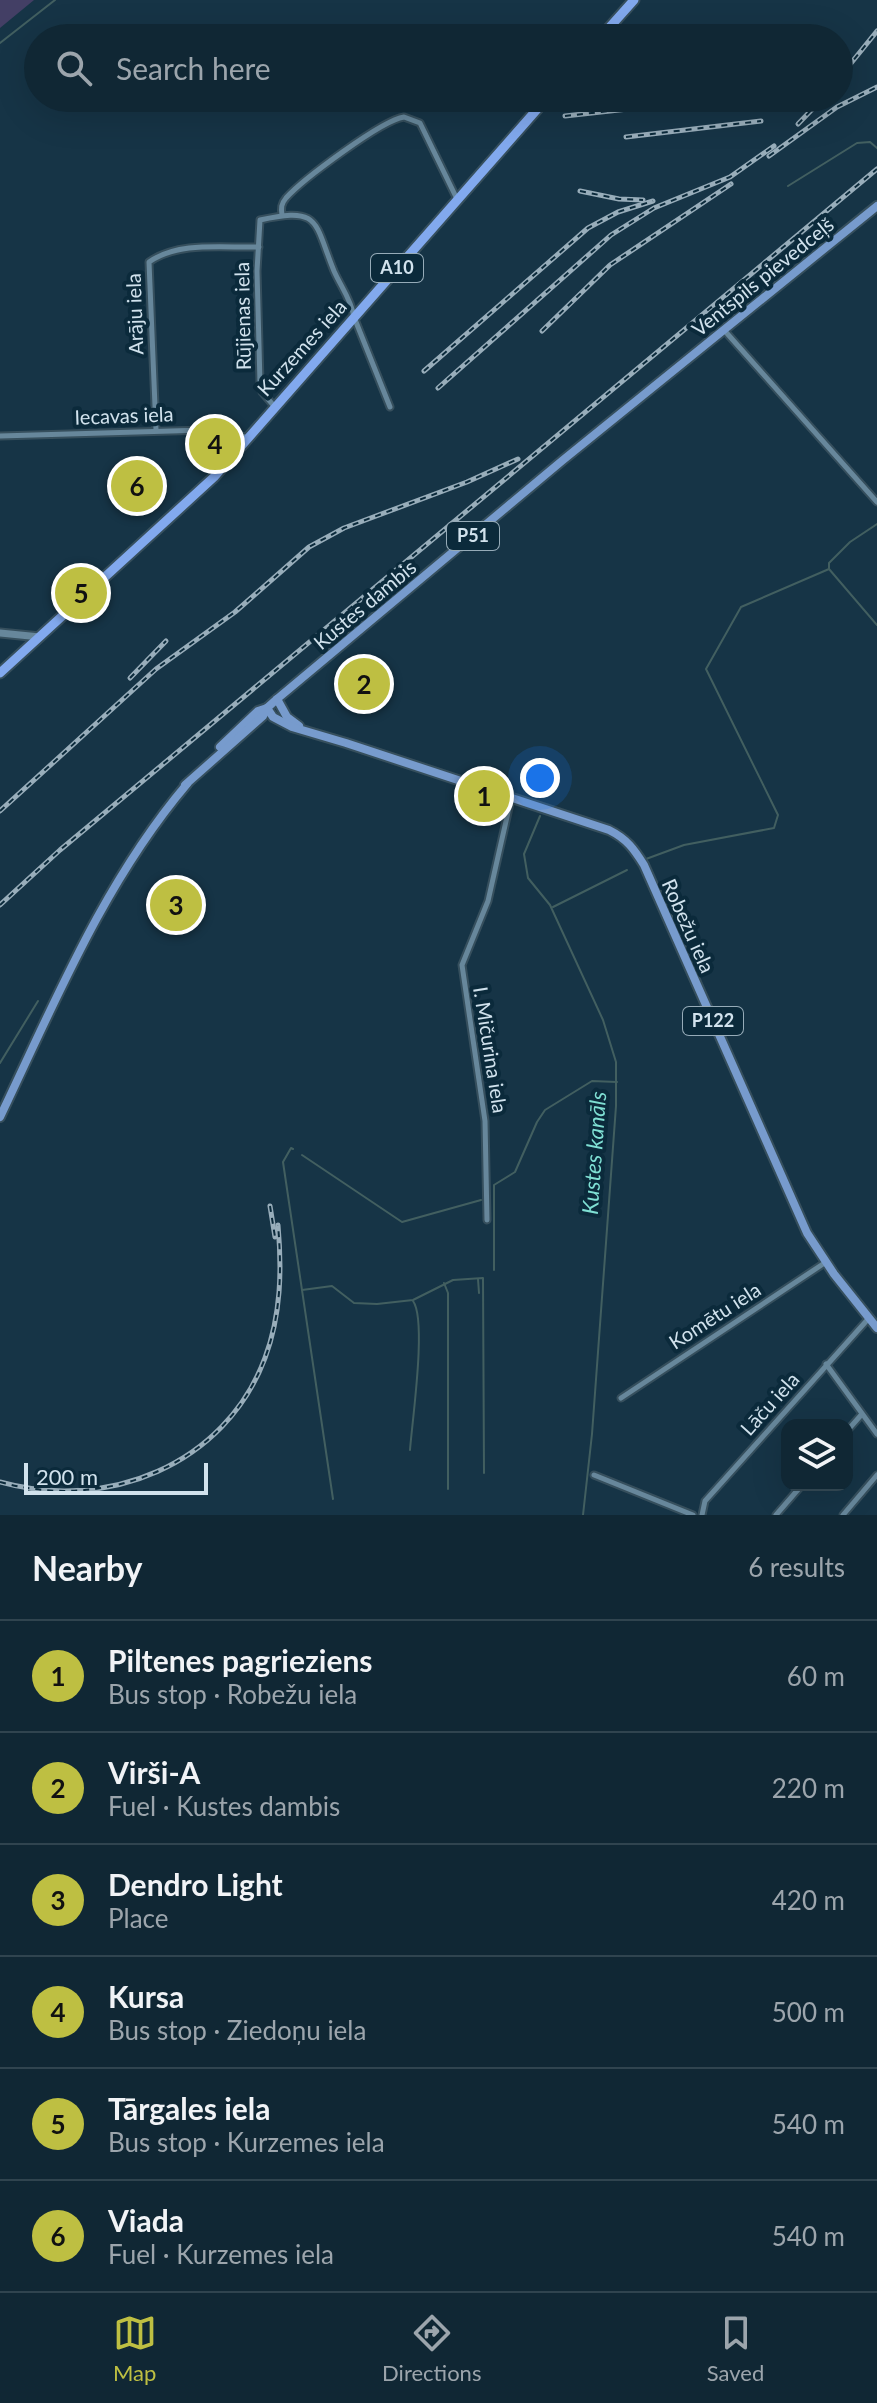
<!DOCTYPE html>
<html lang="en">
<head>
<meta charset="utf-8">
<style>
  :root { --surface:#102734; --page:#192f3c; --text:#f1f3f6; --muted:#9ca5ac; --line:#30444f; --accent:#bebf42 }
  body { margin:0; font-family:Lato,sans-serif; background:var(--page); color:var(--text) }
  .controls { position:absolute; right:24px; bottom:24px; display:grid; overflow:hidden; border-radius:16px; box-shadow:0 8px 32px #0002 }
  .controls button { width:72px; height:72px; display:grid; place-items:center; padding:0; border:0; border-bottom:2px solid var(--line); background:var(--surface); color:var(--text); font:40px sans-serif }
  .scale { position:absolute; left:24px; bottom:20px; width:184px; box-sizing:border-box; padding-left:8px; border:4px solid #d1e2ed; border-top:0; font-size:22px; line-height:28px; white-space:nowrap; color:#d1e2ed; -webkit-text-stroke:6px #0b2a3b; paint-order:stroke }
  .you { position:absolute; left:540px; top:778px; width:28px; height:28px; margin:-20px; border:6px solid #fff; border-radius:50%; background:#1a73e8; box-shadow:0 0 0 12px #1a73e833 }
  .badge { display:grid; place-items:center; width:52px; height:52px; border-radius:50%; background:var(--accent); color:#111; font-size:26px; font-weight:700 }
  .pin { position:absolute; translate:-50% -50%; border:4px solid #fff; box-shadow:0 2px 8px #0006 }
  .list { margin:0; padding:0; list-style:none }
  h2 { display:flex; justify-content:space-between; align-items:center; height:104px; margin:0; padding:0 32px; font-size:34px }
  h2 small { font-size:26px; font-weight:400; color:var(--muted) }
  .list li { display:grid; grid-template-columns:52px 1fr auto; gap:24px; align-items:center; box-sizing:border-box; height:112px; padding:0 32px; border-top:2px solid var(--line) }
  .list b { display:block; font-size:30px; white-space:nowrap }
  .list p { margin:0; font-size:26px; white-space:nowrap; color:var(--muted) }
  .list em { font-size:26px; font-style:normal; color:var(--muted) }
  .icon { flex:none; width:44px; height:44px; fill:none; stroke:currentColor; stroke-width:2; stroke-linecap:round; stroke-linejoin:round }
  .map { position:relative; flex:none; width:877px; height:1515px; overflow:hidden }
  .search { position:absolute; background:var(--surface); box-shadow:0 8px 32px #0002; left:24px; right:24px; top:24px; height:88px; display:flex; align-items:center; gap:20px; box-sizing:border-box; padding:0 28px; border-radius:44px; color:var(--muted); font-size:30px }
  .sheet { height:776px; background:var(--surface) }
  nav { display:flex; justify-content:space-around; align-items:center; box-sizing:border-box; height:112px; border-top:2px solid var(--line); background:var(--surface); font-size:22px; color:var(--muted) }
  nav a { display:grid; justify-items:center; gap:4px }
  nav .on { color:var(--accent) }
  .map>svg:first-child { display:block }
</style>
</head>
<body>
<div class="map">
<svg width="877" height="1515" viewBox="0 0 877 1515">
  <rect width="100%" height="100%" fill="#163446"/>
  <path fill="#433f65" d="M0,0H34L0,28Z"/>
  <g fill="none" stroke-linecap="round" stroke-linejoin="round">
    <g stroke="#425f60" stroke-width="2">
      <path d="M0,43L55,0"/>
      <path d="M788,186L857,143L870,142L877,148"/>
      <path d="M877,524L850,542L829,563V569L877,625"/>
      <path d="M540,816L524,854L528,878L550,905L603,1020L616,1062V1106L592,1434L583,1515"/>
      <path d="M646,859L684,845L774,828L778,815L706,669L741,607L829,569"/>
      <path d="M553,907L627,870"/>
      <path d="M0,1063L38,1001"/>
      <path d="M293,1149L291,1148L283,1162L333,1499"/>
      <path d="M302,1155L402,1222L481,1200"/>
      <path d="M494,1270V1185L515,1172L537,1122L545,1110L592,1081L617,1082"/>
      <path d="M478,1279L479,1293"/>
      <path d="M444,1283L448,1293V1489"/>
      <path d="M302,1290L332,1286L354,1303L377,1304L413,1300L453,1280L483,1278L484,1473"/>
      <path d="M410,1450C412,1422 427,1320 413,1301"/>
    </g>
    <defs>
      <g id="street">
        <path d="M282,215C281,208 281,204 286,198C302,180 382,120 404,117L420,123L457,199"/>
        <path d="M724,330L877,502"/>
        <path d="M274,406L262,392L260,383L257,271L260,220C321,206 314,222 334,271C341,287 351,299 354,317L390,407"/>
        <path d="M156,430L149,262C179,241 223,248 259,247"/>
        <path d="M219,431L218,463L220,468"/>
        <path d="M0,436L205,430L219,431L249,438"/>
        <path d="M487,1220L485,1121L462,965L488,901L511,799"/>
        <path d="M826,1364L877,1434"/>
        <path d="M621,1398L826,1262"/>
        <path d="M847,1431L862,1414"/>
        <path d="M594,1475L693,1515"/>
        <path d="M702,1515L705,1501L869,1318"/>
        <path d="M776,1515L802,1485"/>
        <path d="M843,1515L877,1475"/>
      </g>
      <path id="secondary" d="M0,633L40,637"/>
      <g id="primary">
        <path d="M277,699L287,717L299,726"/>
        <path d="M267,708L273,717L292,727L346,743L609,830C627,839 634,849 644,865L807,1233L834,1274L877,1328"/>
        <path d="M220,747L258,711L267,708"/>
        <path d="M185,785L263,716L267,708L277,699L563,460L877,206"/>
        <path d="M0,1117C55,1002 104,882 187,784"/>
      </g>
      <g id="highway">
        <path d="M600,38L634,0"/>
        <path d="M0,673L214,477L547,98"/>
      </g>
    </defs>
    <use href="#street" stroke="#364f5d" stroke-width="9"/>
    <use href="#secondary" stroke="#364f5d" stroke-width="11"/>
    <use href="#primary" stroke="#364f5d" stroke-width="12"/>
    <use href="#highway" stroke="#364f5d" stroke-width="13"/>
    <use href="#street" stroke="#67879b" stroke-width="5"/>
    <use href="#secondary" stroke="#67879b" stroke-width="7"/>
    <use href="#primary" stroke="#779bcd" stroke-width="8"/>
    <use href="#highway" stroke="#82a9ee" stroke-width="9"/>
    <defs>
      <g id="rail">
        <path d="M839,78L877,31"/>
        <path d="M565,116L727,98"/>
        <path d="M798,124L823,98"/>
        <path d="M626,137L761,121"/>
        <path d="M769,156L837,107L877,87"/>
        <path d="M580,191L619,199L643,200"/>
        <path d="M542,331L610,265L731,184"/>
        <path d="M424,371L588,228L618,212L653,201"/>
        <path d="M438,388L611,235L654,208L730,177L774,146"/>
        <path d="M130,678L166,641"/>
        <path d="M0,811L156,669L235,612L309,547L344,528L467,482L518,459"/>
        <path d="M0,905L60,850L877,169"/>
        <path d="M270,1206L275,1237"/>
        <path d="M0,1482C107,1512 225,1465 265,1358C281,1315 282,1270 278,1225"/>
      </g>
    </defs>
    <use href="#rail" stroke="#98adba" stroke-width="5"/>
    <use href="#rail" stroke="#0b2a3b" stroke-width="2" stroke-dasharray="6" stroke-linecap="butt"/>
  </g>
  <g text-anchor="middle" stroke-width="8" stroke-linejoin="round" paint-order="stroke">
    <g fill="#0b2a3b" stroke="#96abb8" stroke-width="2">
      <rect x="371" y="254" width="52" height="28" rx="6"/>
      <rect x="447" y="522" width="52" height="28" rx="6"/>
      <rect x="683" y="1007" width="60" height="28" rx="6"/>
    </g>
    <g font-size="18" font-weight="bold" fill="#d1e2ed">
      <text x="397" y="274">A10</text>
      <text x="473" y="542">P51</text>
      <text x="713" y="1027">P122</text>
    </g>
    <g font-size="20" fill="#d1e2ed" stroke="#0b2a3b">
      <text transform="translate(763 277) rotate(-39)" y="7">Ventspils pievedceļš</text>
      <text transform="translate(135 314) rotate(-92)" y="7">Arāju iela</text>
      <text transform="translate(243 316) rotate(-91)" y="7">Rūjienas iela</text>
      <text transform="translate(302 348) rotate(-48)" y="7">Kurzemes iela</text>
      <text transform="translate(124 416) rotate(-2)" y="7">Iecavas iela</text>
      <text transform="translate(365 605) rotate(-40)" y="7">Kustes dambis</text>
      <text transform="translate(688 926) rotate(66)" y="7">Robežu iela</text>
      <text transform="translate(490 1050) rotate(81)" y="7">I. Mičurina iela</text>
      <text transform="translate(715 1316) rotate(-33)" y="7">Komētu iela</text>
      <text transform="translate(770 1404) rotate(-48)" y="7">Lāču iela</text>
    </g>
    <g font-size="22" font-style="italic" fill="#7fe0d4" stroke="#0b2a3b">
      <text transform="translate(594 1153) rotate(-86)" y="8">Kustes kanāls</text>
    </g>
  </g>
</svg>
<div class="controls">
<button><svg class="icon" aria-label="layers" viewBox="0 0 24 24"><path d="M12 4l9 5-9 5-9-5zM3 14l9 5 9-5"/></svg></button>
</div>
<div class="scale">200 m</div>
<div class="you"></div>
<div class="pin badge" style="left:484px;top:796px">1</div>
<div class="pin badge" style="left:364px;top:684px">2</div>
<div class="pin badge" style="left:176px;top:905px">3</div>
<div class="pin badge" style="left:215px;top:444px">4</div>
<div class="pin badge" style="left:81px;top:593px">5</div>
<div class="pin badge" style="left:137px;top:486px">6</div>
<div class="search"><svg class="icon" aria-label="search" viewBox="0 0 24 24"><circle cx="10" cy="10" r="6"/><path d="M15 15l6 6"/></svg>Search here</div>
</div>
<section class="sheet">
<h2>Nearby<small>6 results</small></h2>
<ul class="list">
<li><span class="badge">1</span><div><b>Piltenes pagrieziens</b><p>Bus stop · Robežu iela</p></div><em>60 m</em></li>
<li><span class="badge">2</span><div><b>Virši-A</b><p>Fuel · Kustes dambis</p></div><em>220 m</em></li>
<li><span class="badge">3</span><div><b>Dendro Light</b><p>Place</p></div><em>420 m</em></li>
<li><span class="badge">4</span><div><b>Kursa</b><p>Bus stop · Ziedoņu iela</p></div><em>500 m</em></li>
<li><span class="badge">5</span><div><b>Tārgales iela</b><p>Bus stop · Kurzemes iela</p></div><em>540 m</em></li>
<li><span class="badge">6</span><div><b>Viada</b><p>Fuel · Kurzemes iela</p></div><em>540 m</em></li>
</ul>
</section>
<nav>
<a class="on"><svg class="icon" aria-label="map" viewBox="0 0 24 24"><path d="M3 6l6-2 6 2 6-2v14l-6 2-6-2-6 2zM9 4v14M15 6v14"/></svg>Map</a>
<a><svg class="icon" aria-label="directions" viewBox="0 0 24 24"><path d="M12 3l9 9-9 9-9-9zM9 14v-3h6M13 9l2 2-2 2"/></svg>Directions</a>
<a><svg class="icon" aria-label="saved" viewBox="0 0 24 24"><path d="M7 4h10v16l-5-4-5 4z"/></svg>Saved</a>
</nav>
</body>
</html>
